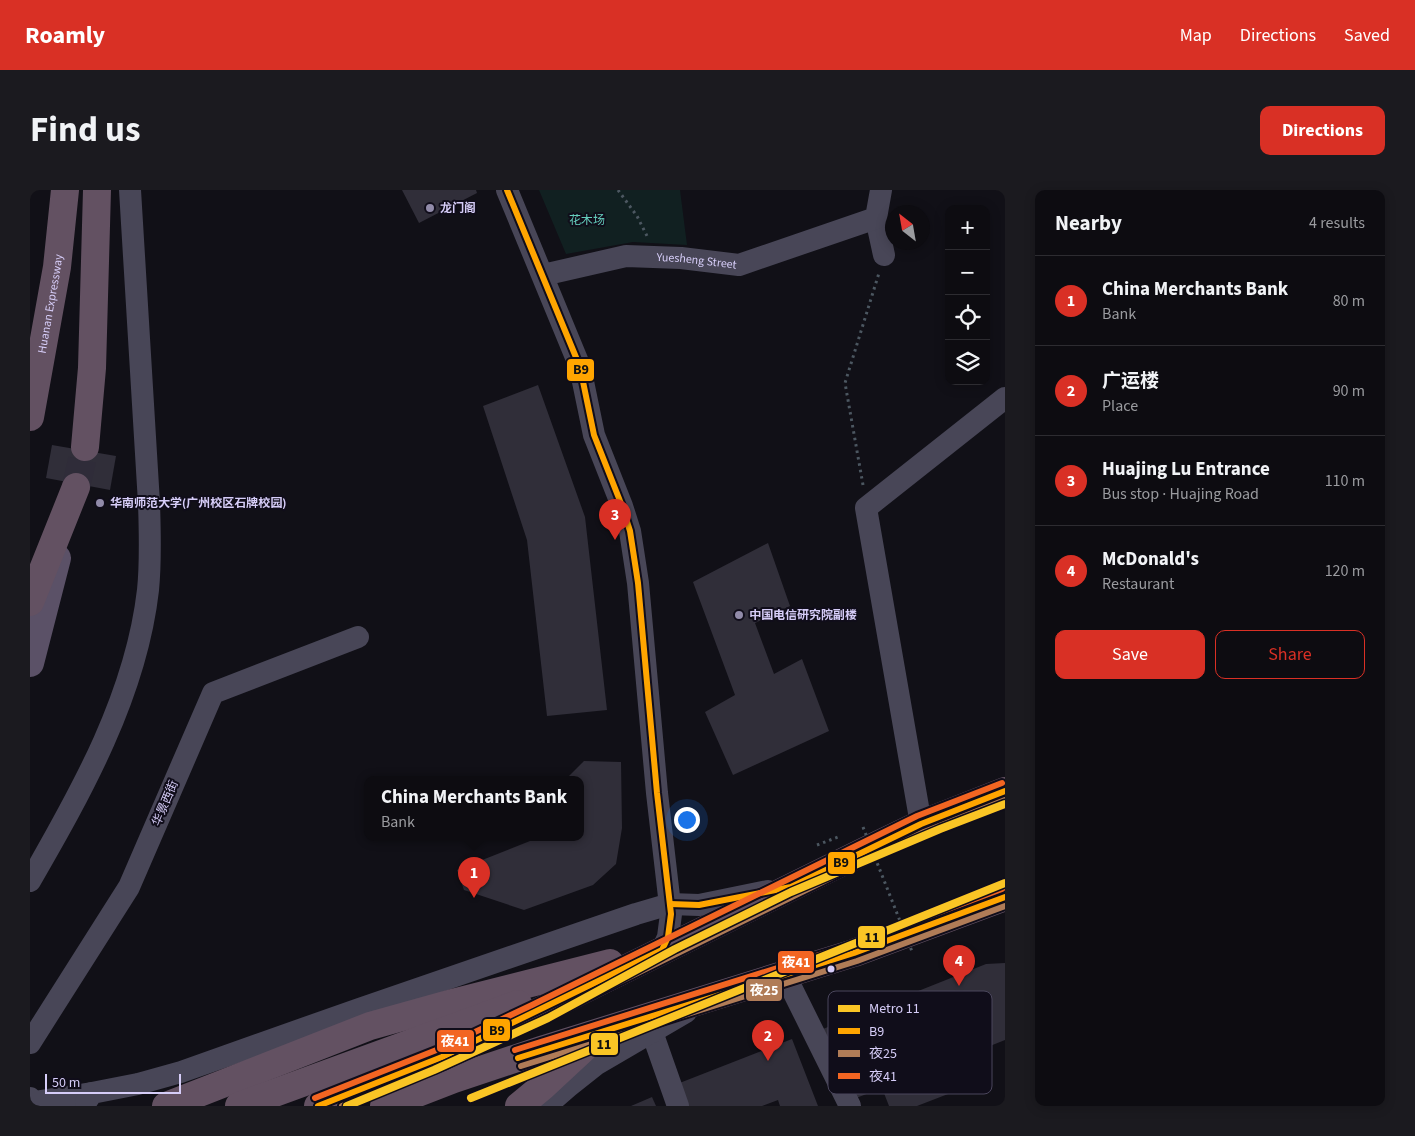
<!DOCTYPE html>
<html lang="en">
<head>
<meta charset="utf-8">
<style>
  :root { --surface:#0d0c11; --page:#1b1a1f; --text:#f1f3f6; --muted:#9a9b9f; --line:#2d2c31; --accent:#d93025 }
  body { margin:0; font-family:"Source Sans 3","Noto Sans SC",sans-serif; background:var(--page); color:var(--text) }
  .controls { position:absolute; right:15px; top:15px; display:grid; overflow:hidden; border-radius:10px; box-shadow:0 2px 12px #0003 }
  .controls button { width:45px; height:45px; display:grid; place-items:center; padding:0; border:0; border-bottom:1px solid var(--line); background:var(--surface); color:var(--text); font:25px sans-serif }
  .compass { position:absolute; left:855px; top:15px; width:45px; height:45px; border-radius:50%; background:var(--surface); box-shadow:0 2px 12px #0003; rotate:329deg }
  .scale { position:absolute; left:15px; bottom:12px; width:136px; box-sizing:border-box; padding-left:5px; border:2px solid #d6cdf8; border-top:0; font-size:14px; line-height:18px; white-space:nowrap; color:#d6cdf8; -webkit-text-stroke:4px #100d1a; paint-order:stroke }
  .you { position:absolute; left:656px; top:629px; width:18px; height:18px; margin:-12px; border:4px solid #fff; border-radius:50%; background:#1a73e8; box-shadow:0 0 0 8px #1a73e833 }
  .badge { display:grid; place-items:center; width:32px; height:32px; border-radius:50%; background:var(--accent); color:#fff; font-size:16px; font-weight:700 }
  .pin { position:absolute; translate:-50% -41px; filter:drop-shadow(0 1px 2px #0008) }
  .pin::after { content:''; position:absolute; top:26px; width:18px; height:15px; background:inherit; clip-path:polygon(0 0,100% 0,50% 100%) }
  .popup { position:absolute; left:334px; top:586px; width:220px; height:65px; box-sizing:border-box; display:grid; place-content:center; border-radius:10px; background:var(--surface); filter:drop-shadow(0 1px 4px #0005); font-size:16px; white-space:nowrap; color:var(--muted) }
  .popup b { font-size:19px; color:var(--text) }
  .popup::after { content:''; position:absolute; left:50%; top:100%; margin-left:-10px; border:10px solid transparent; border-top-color:var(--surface) }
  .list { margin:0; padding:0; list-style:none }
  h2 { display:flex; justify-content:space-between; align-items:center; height:65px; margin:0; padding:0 20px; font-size:21px }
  h2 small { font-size:16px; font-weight:400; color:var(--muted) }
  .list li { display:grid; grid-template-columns:32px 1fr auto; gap:15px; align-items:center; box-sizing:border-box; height:90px; padding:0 20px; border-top:1px solid var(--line) }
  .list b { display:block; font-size:19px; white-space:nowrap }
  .list p { margin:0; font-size:16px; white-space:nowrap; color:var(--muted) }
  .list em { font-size:16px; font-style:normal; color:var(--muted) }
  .actions { display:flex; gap:10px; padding:15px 20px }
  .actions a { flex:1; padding:11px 0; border:1px solid var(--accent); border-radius:10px; text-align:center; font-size:18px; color:var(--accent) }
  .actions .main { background:var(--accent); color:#fff }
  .icon { flex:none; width:28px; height:28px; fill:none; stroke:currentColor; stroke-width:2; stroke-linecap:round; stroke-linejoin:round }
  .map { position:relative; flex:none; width:975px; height:916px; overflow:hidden; border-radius:10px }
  header { display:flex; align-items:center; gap:30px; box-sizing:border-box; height:70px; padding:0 25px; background:var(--accent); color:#fff }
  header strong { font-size:24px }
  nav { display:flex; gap:28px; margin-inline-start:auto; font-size:18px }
  .intro { display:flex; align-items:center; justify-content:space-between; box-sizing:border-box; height:120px; padding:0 30px }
  h1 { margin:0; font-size:35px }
  .button { padding:12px 22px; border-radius:10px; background:var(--accent); color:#fff; font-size:18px; font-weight:700 }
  main { display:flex; gap:30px; padding:0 30px }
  aside { flex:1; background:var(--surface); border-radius:10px; box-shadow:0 2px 12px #0003 }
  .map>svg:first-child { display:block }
</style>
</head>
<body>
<header>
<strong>Roamly</strong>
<nav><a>Map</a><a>Directions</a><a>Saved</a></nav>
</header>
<div class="intro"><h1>Find us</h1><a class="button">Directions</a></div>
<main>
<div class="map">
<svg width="975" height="916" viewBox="0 0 975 916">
  <rect width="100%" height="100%" fill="#111017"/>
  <path fill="#112021" d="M509,0H650L657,55L603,52L536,64Z"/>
  <g fill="#302e39">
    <path d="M372,0H446L447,3L389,33Z"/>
    <path d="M508,195L555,327L577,520L517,526L497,350L453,216Z"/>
    <path d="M22,255L86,266L80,300L16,288Z"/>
    <path d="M738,353L760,416L725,433L744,484L772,469L799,541L703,585L675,522L705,505L663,392Z"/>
    <path d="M554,571L591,572L592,638L586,674L563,695L494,720L434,700L427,680L510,647H550V589H536Z"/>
    <path d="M975,773V850L920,872L931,899L887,916H859L852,898L821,910L793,839L956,774Z"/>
    <path d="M762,849L788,916H750L748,910L732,916H656L647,894Z"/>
    <path d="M622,907L626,916H601Z"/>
  </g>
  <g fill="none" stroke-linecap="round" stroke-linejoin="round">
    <path stroke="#2f2c39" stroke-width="28" stroke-dasharray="28 14" stroke-linecap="butt" d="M46,297L55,257"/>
    <g stroke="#4c5761" stroke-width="3" stroke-dasharray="2.5 4" stroke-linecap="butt">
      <path d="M588,0L607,26L617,46"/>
      <path d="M833,295L815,193L849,83"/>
      <path d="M787,655L808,647"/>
    </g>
    <g stroke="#484657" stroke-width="22">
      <path d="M477,0L550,177L564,245L592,316L600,341L608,393L627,603L641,724L638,747L632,760"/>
      <path d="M846,28L854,65"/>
      <path id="s1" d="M513,85L596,66L651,68L709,75L846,28L851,0"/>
      <path d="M891,634L836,318L975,208"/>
      <path d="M0,691C52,601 106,505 118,400C121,371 120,342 119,313L100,0"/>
      <path d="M755,785L820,916"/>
      <path d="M622,842L648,916"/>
      <path d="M0,853L99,697L183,503L328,447"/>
      <path d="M0,908L4,912L62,903"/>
      <path d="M56,912L62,903L108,894L151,882L329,819L606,724L640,714L669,715L738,701"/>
      <path d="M516,916L538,897L567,874L656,822"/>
    </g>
    <path stroke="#5b5167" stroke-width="28" d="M0,473L27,368"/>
    <g stroke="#635162" stroke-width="28">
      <path id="s2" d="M0,227L27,77L35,0"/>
      <path d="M55,257L62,178L67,0"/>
      <path d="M0,412L46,297"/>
      <path d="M136,916L340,836L426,812L580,773"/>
      <path d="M209,916L488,814"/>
      <path d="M288,916L412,867L506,823L849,654L891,634L975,601"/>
      <path d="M354,916L424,889L511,860L824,763L975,707"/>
      <path d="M489,916L512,897L568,845"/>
    </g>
    <path stroke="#4c5761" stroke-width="3" stroke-dasharray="2.5 4" stroke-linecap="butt" d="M833,637L883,764"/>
    <defs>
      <g id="bus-1">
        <path d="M640,714L669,715L761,697L891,634L975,601"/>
        <path d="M488,868L824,763L975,707"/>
        <path d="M288,916L412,867L632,760L638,747L641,724L627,603L608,393L600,341L592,316L564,245L550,177L477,0"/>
      </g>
      <g id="bus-2">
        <path d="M491,876L827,771L975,716"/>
        <path d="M312,916L416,875L510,831L894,642L975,610"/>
      </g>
      <g id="bus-3">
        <path d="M485,860L821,755L972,699"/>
        <path d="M285,908L409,859L502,815L887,626L972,593"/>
      </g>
    </defs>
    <use href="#bus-1" stroke="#100d1a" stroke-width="10"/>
    <use href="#bus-2" stroke="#100d1a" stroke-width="10"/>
    <use href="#bus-3" stroke="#100d1a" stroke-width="10"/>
    <use href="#bus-1" stroke="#ffa500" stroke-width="6"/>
    <use href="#bus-2" stroke="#b07c57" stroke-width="6"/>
    <use href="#bus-3" stroke="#f26522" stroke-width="6"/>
    <defs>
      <g id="metro-1">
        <path d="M441,908L975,693"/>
        <path d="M317,916L404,880L518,828L645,759L761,702L910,639L975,614"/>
      </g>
    </defs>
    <use href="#metro-1" stroke="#100d1a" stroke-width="11"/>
    <use href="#metro-1" stroke="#fac525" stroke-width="8"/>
  </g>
  <g fill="#918ba9" stroke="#100d1a" stroke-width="2">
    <circle cx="400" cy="18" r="5"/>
    <circle cx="70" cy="313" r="5"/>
    <circle cx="709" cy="425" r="5"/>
  </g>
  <circle fill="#d6cdf8" stroke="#100d1a" stroke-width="2" cx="801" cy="779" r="4.5"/>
  <g text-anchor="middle" stroke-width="4" stroke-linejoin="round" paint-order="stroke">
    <g font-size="12" font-weight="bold" fill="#d6cdf8" stroke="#100d1a" text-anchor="start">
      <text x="410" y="22">龙门阁</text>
      <text x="80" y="317">华南师范大学(广州校区石牌校园)</text>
      <text x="719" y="429">中国电信研究院副楼</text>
    </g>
    <g font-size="12" fill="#64cdbc" stroke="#100d1a">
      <text x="557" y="34">花木场</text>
    </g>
    <g font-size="12" fill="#d6cdf8" stroke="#100d1a">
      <text dy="4" stroke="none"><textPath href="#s1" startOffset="156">Yuesheng Street</textPath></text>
      <text dy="4" stroke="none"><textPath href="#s2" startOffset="115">Huanan Expressway</textPath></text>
      <text transform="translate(135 613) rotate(-67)" y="4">华景西街</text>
    </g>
  </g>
  <rect x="798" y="801" width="164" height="103" rx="8" fill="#100d1a" stroke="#4b475d" stroke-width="1"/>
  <rect x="808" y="815" width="22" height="7" fill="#fac525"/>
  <rect x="808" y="838" width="22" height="6" fill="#ffa500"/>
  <rect x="808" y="860" width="22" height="7" fill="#b07c57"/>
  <rect x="808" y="883" width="22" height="6" fill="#f26522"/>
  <g font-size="14" fill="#d6cdf8">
    <text x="839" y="823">Metro 11</text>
    <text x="839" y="846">B9</text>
    <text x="839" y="868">夜25</text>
    <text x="839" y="891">夜41</text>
  </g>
  <g stroke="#100d1a" stroke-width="2">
    <rect x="536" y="168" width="29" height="24" rx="5" fill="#ffa500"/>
    <rect x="797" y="661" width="29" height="24" rx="5" fill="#ffa500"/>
    <rect x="827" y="735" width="29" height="24" rx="5" fill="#fac525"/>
    <rect x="747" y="760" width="38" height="24" rx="5" fill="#f26522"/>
    <rect x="715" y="788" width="38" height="24" rx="5" fill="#b07c57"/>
    <rect x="452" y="828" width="29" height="24" rx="5" fill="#ffa500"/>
    <rect x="406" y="839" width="39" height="24" rx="5" fill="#f26522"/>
    <rect x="560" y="842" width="29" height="24" rx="5" fill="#fac525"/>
  </g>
  <g font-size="14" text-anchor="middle" font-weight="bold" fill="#fff">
    <text x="766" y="777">夜41</text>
    <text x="734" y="805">夜25</text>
    <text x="425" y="856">夜41</text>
  </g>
  <g font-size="14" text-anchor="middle" font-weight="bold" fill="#111">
    <text x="551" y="184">B9</text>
    <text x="811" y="677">B9</text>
    <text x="842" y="752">11</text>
    <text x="467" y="845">B9</text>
    <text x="574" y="859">11</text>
  </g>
</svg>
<div class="controls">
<button>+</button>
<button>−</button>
<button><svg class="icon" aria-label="locate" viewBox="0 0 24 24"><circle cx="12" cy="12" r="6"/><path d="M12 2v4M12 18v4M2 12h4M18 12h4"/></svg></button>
<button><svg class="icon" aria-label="layers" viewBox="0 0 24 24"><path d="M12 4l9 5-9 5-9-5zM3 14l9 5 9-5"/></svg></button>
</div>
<svg class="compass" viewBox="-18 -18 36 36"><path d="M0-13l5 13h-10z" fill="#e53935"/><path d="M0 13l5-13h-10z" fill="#9a9b9f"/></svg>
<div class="scale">50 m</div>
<div class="you"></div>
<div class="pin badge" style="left:444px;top:708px">1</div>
<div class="popup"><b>China Merchants Bank</b>Bank</div>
<div class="pin badge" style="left:738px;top:871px">2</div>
<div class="pin badge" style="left:585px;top:350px">3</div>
<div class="pin badge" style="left:929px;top:796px">4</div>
</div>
<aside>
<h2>Nearby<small>4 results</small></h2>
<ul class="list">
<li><span class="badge">1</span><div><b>China Merchants Bank</b><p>Bank</p></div><em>80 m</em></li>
<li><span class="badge">2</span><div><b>广运楼</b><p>Place</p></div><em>90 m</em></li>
<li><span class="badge">3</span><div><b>Huajing Lu Entrance</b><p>Bus stop · Huajing Road</p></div><em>110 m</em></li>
<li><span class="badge">4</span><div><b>McDonald's</b><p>Restaurant</p></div><em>120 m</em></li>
</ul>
<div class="actions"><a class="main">Save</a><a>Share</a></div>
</aside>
</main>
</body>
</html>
